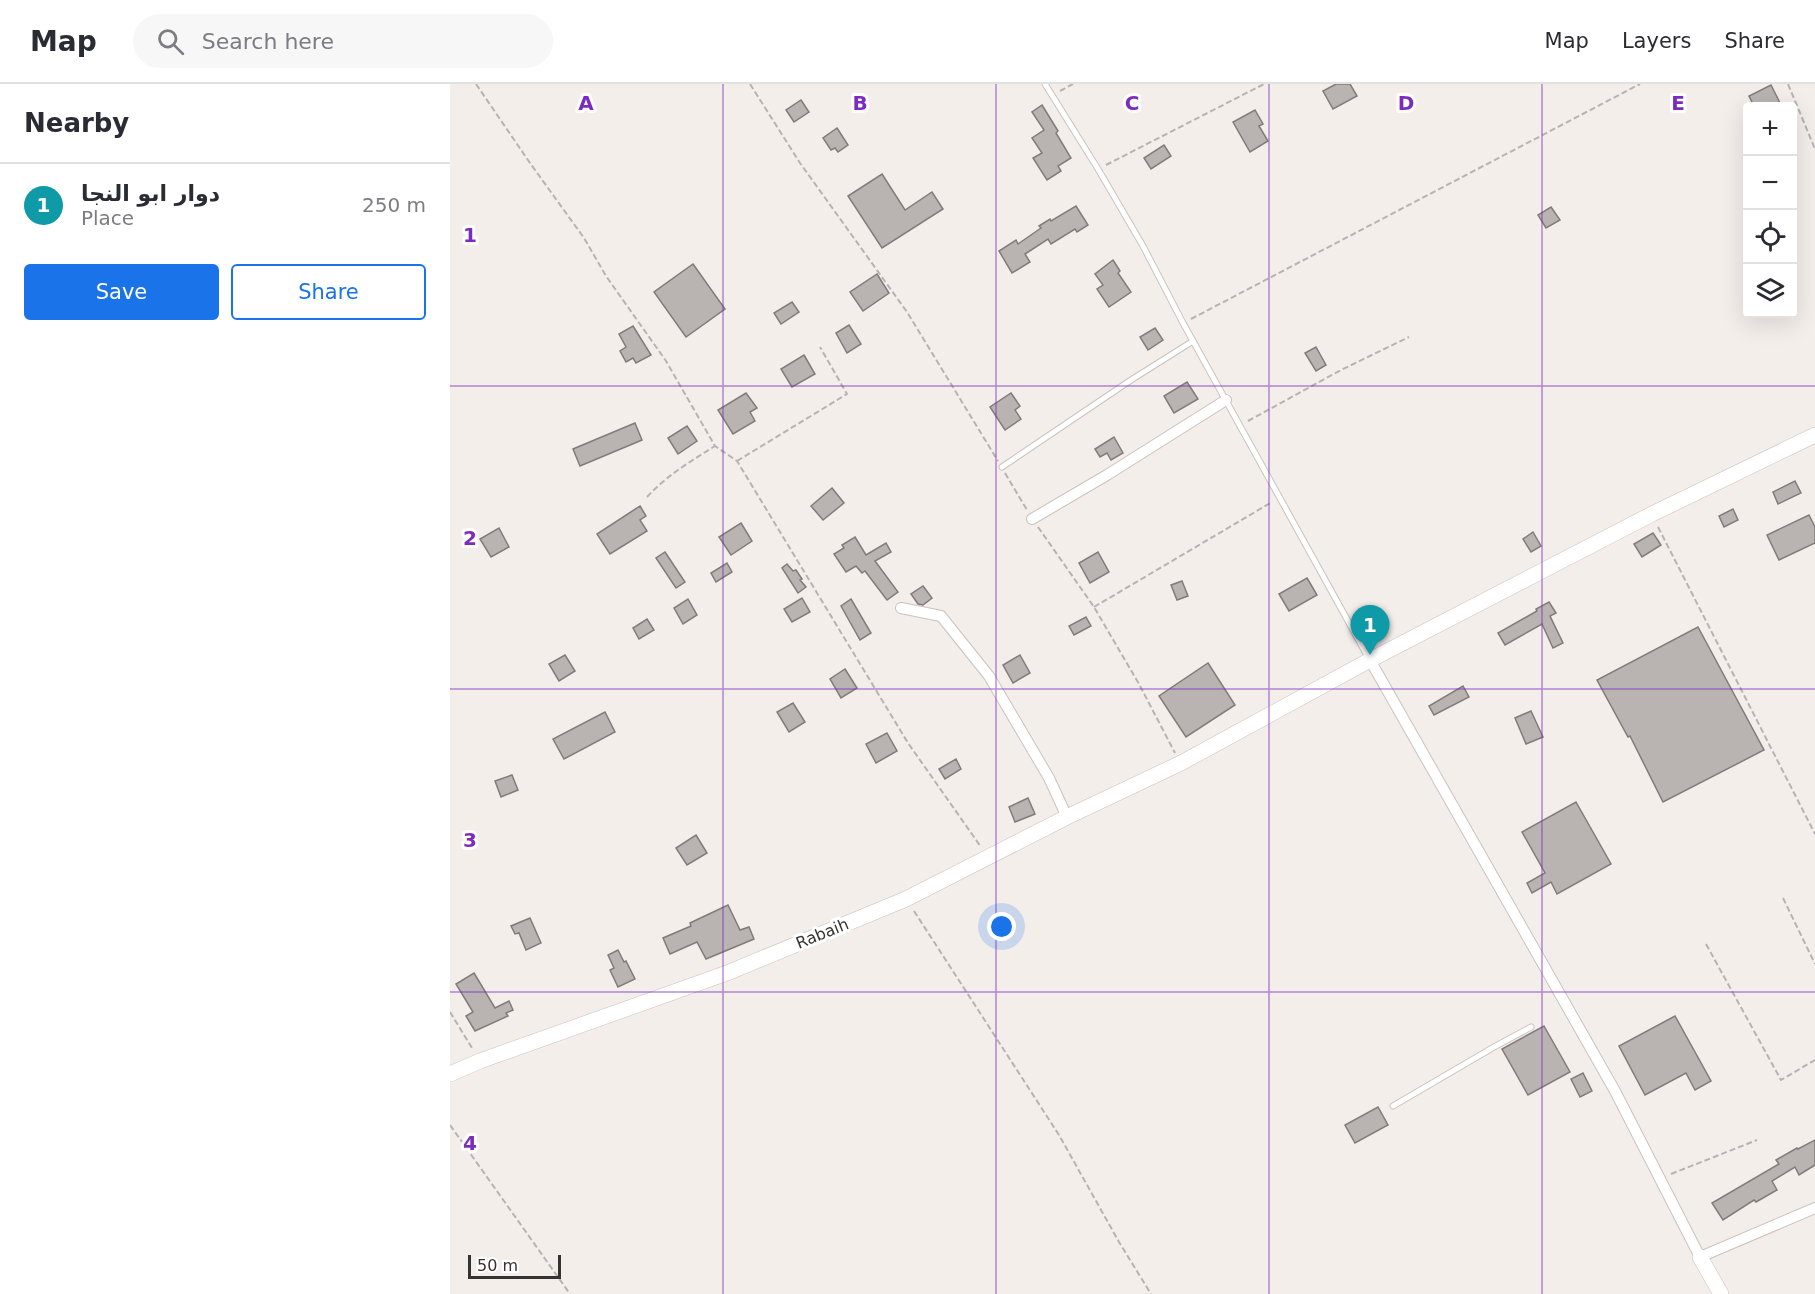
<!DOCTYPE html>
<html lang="en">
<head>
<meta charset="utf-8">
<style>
  :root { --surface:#fff; --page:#f7f7f7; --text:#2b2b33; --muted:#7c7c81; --line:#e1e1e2; --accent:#1a73e8 }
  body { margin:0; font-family:"DejaVu Sans","Noto Sans Arabic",sans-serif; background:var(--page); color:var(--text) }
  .controls { position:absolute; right:18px; top:18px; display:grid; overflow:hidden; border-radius:6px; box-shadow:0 6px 24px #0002 }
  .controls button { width:54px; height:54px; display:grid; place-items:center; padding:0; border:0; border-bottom:2px solid var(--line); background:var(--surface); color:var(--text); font:30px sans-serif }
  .scale { position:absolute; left:18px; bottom:15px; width:93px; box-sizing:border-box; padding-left:6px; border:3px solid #353332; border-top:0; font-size:16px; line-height:21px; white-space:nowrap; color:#353332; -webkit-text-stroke:4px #fff; paint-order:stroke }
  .you { position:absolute; left:552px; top:843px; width:21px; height:21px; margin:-15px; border:4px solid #fff; border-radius:50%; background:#1a73e8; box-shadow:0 0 0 9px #1a73e833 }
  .badge { display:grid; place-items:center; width:39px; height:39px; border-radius:50%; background:var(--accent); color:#fff; font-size:20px; font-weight:700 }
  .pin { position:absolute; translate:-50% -50px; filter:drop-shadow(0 2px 3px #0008) }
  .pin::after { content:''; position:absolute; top:32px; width:21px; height:18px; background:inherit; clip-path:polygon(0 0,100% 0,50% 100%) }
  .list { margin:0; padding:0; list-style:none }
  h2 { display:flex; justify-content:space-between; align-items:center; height:78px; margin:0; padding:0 24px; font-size:26px }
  h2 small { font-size:20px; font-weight:400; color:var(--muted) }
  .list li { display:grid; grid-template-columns:39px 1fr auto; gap:18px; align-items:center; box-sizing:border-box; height:84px; padding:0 24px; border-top:2px solid var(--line) }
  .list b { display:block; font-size:22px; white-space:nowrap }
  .list p { margin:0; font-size:20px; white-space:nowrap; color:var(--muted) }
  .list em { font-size:20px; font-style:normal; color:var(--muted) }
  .actions { display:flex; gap:12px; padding:18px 24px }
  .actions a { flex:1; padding:14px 0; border:2px solid var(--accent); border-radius:6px; text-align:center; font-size:21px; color:var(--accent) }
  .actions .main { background:var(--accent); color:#fff }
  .icon { flex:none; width:33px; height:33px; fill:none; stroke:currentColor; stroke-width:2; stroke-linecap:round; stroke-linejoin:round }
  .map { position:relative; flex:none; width:1365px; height:1210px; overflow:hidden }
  header { display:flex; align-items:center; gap:36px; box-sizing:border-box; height:84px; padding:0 30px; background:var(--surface); border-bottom:2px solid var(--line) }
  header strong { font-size:28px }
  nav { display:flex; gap:33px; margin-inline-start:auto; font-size:21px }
  .search { width:420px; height:54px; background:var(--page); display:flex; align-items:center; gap:15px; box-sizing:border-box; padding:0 21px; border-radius:33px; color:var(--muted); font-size:22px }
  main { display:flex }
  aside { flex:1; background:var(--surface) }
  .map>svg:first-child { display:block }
</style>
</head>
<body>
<header>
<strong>Map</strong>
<div class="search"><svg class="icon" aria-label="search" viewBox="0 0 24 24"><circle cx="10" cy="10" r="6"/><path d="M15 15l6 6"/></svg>Search here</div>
<nav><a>Map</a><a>Layers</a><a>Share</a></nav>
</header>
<main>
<aside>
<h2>Nearby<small></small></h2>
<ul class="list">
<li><span class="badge" style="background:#0f9aa8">1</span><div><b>دوار ابو النجا</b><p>Place</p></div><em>250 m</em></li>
</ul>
<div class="actions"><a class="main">Save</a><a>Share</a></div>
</aside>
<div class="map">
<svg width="1365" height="1210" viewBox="0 0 1365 1210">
  <rect width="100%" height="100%" fill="#f4eeeb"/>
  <g fill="#b9b4b1" stroke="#817c79" stroke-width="1.5">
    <path d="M886,0H900L907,12L883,25L873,7Z"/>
    <path d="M1321,1L1330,19L1323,22H1304L1299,12Z"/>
    <path d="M351,16L359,28L344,38L336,26Z"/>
    <path d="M592,21L608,47L606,49L621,74L608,82L611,87L597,96L583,74L592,69L582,54L594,46L582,28Z"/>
    <path d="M805,26L813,40L809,42L818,57L800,68L783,38Z"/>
    <path d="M387,44L398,61L388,68L385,64L381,66L373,54Z"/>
    <path d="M714,61L721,72L701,85L694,74Z"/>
    <path d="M432,90L455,126L482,108L493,125L432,164L398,112Z"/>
    <path d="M626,122L638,141L627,148L625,145L601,160L598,155L575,170L580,178L562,189L549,167L566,156L568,160L591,144L589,142L600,135L601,137Z"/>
    <path d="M1101,123L1110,136L1096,144L1088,131Z"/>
    <path d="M663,176L670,187L668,189L681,208L659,223L647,205L653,201L645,190Z"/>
    <path d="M243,180L275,225L236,253L204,208Z"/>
    <path d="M427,190L439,209L413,227L400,208Z"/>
    <path d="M342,218L349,228L331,240L324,229Z"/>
    <path d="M399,241L411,260L397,269L386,249Z"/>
    <path d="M183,242L201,271L186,279L183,274L176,278L170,267L176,263L169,250Z"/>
    <path d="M705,244L713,256L698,266L690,253Z"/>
    <path d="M866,263L876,281L866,287L855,269Z"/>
    <path d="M354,271L365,290L342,303L331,285Z"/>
    <path d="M737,298L748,315L724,329L714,312Z"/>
    <path d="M296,309L307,324L300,328L305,337L283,350L268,326Z"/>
    <path d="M561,309L570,322L565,326L571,335L555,346L540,323Z"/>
    <path d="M185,339L192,356L130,382L123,365Z"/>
    <path d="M237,342L247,357L228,370L218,354Z"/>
    <path d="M664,353L673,369L661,376L657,369L650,373L645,365Z"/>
    <path d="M1345,397L1351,409L1328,420L1323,408Z"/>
    <path d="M382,404L394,419L373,436L361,422Z"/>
    <path d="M190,422L196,432L190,436L197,447L160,470L147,450Z"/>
    <path d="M1283,425L1288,436L1274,443L1269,432Z"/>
    <path d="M1359,431L1365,443V459L1329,476L1317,451Z"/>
    <path d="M291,439L302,457L281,471L269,453Z"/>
    <path d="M49,444L59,463L41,473L30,455Z"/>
    <path d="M1083,448L1091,462L1081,468L1073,455Z"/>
    <path d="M1203,449L1211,461L1192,473L1184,460Z"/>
    <path d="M405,453L416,471L436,459L441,468L425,477L448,508L437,516L415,487L412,489L406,482L396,488L384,470L394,464L392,461Z"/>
    <path d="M215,468L235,498L226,504L206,474Z"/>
    <path d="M648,468L659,488L640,499L629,479Z"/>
    <path d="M277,479L282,488L266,498L261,489Z"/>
    <path d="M337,480L343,487L346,486L352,495L350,496L356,503L348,509L332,484Z"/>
    <path d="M857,494L867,511L839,527L829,510Z"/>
    <path d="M732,497L738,512L727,516L721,501Z"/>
    <path d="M473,502L482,514L473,521L468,520L461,510Z"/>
    <path d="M352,514L360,528L342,538L334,525Z"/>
    <path d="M238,515L247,531L233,540L224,524Z"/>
    <path d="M401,515L421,549L410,556L391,522Z"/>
    <path d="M1099,518L1106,529L1100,532L1113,559L1103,564L1092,540L1055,561L1048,549L1087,527L1086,525Z"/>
    <path d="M636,533L641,542L624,551L619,542Z"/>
    <path d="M197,535L204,546L189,555L183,544Z"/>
    <path d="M1248,543L1314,666L1213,718L1180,652L1178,653L1147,596Z"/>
    <path d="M115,571L125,587L109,597L99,580Z"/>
    <path d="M570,571L580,589L563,599L553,581Z"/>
    <path d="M758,579L785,621L736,653L709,612Z"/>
    <path d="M395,585L407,604L391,614L380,595Z"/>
    <path d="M1013,602L1019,613L984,631L979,622Z"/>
    <path d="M343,619L355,638L339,648L327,628Z"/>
    <path d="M1081,627L1093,653L1076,660L1065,634Z"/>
    <path d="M155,628L165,648L114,675L103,655Z"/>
    <path d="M437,649L447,667L426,679L416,660Z"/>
    <path d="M506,675L511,685L495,695L489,685Z"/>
    <path d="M62,691L68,706L51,713L45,697Z"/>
    <path d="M578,714L585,730L565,738L559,723Z"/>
    <path d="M1126,718L1161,780L1107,810L1101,798L1082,809L1077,799L1095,789L1072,748Z"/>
    <path d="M246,751L257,769L237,781L226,764Z"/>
    <path d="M278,821L290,846L299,843L304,855L256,875L247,858L220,870L213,854L241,842L240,839Z"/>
    <path d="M80,834L91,859L76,866L69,849L65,850L61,842Z"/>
    <path d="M168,866L174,878L176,877L185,895L168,903L160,886L164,884L158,871Z"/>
    <path d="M24,889L45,924L59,917L63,926L56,929L58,932L25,947L16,932L23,928L6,900Z"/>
    <path d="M1225,932L1261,997L1245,1006L1236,989L1195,1011L1169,962Z"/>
    <path d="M1094,942L1120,988L1078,1011L1052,965Z"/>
    <path d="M1133,989L1142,1007L1130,1013L1121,995Z"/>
    <path d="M928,1023L938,1041L905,1059L895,1041Z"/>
    <path d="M1365,1056V1081L1349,1091L1345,1083L1322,1097L1327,1106L1306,1118L1304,1116L1273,1136L1262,1119L1329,1080L1326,1076L1347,1064L1348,1065Z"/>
  </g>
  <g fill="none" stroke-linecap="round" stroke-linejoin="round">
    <defs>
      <g id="lane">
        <path d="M595,0L648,85L693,162L733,239L919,575"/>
        <path d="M552,383L681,296L743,257"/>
        <path d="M943,1022L1044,963L1081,943"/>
      </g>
      <g id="street">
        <path d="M582,435L657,391L776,316"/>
        <path d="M451,524L491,532L539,592L599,694L617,733"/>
        <path d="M920,576L1165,1007L1250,1173L1365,1124"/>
      </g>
      <g id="secondary">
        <path d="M0,990L30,977L277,889L456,815L617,733L731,679L920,576L1202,430L1365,351"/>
        <path d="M1250,1173L1271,1210"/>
      </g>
    </defs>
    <use href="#lane" stroke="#c9c3c0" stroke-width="7"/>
    <use href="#street" stroke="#c9c3c0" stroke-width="12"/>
    <use href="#secondary" stroke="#c9c3c0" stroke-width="16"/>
    <g stroke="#b7b3b0" stroke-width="2" stroke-dasharray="6 3" stroke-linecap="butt">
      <path d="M26,0L80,79L134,154L156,192L216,277L265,362L287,377L458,659L531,763"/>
      <path d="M300,0L350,79L457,228L548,377"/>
      <path d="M1338,0L1365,65"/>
      <path d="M610,7L623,0"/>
      <path d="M656,81L814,0"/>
      <path d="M741,235L1190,0"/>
      <path d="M798,337L891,286L959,253"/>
      <path d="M287,377L397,310L370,263"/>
      <path d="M555,389L577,426"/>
      <path d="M197,413C216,392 241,377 265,362"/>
      <path d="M588,443L644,523L689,600L725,669"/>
      <path d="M1208,443L1365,750"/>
      <path d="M644,523L822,418"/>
      <path d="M1333,814L1365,880"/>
      <path d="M464,827L609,1051L669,1158L701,1210"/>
      <path d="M1256,860L1331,996L1365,976"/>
      <path d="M0,928L22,964"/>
      <path d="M0,1041L120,1210"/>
      <path d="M1221,1090L1307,1056"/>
    </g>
    <use href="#lane" stroke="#fff" stroke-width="5"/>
    <use href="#street" stroke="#fff" stroke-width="10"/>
    <use href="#secondary" stroke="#fff" stroke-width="15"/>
  </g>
  <path fill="none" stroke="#7b2cbf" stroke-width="1.5" stroke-opacity="0.55" d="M273,0V1210M546,0V1210M819,0V1210M1092,0V1210M0,302H1365M0,605H1365M0,908H1365"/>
  <g text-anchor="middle" stroke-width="6" stroke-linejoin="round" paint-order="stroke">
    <g font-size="16" fill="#353332" stroke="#fff">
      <text transform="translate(372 849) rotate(-22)" y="6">Rabaih</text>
    </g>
  </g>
  <g font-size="20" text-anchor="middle" font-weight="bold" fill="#7b2cbf" stroke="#fff" stroke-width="6" stroke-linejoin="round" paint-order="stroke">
    <text x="136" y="26">A</text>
    <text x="410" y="26">B</text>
    <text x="682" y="26">C</text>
    <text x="956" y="26">D</text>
    <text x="1228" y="26">E</text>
    <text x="20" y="158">1</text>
    <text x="20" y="461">2</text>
    <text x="20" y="763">3</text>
    <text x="20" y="1066">4</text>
  </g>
</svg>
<div class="controls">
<button>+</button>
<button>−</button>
<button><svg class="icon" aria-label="locate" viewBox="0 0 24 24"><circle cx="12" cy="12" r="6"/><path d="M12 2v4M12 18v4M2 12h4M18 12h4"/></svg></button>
<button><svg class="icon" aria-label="layers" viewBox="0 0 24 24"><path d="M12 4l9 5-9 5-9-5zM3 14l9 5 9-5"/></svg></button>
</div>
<div class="scale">50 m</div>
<div class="you"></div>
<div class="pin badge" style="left:920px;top:571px;background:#0f9aa8">1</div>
</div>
</main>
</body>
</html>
